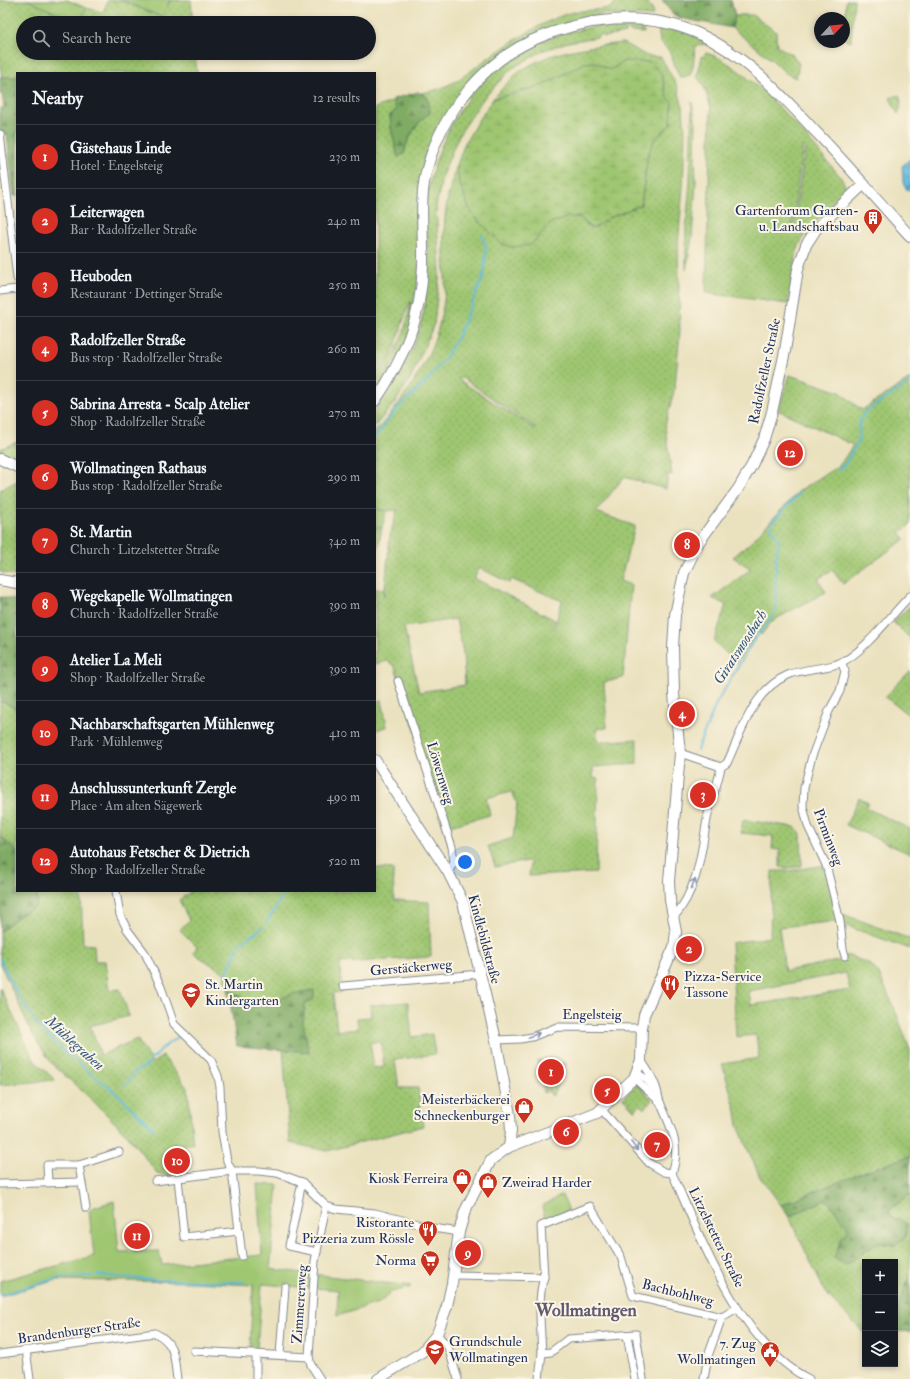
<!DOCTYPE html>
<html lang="en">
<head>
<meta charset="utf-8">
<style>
  :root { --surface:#171b24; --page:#20242c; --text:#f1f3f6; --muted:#9ea1a6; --line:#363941; --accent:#d93025 }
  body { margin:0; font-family:"IM FELL Double Pica",serif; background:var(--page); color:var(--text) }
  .controls { position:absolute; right:12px; bottom:12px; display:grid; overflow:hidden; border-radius:0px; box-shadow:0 2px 6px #0003 }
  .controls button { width:36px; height:36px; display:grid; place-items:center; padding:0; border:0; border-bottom:1px solid var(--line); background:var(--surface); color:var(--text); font:20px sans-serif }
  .compass { position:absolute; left:814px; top:12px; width:36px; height:36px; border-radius:50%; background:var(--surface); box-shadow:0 2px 6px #0003; rotate:64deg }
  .you { position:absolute; left:465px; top:862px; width:14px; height:14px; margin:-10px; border:3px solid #fff; border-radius:50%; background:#1a73e8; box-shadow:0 0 0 6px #1a73e833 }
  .badge { display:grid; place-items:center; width:26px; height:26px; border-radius:50%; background:var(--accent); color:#fff; font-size:13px; font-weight:700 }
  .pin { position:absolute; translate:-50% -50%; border:2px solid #fff; box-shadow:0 1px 4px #0006 }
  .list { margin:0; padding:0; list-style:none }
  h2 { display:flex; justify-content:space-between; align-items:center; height:52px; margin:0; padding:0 16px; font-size:17px }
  h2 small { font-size:13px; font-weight:400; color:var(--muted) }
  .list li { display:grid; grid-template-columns:26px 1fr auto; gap:12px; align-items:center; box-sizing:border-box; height:64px; padding:0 16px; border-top:1px solid var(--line) }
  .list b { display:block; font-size:15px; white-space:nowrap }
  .list p { margin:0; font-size:13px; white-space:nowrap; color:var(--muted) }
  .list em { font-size:13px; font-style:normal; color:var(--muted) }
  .icon { flex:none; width:22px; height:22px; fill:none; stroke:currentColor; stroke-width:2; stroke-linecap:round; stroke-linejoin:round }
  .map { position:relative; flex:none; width:910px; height:1379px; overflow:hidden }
  .search { position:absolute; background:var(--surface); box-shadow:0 2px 6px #0003; left:16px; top:16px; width:360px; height:44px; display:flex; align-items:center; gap:10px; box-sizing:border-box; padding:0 14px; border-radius:22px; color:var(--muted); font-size:15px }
  .panel { position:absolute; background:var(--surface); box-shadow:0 2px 6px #0003; left:16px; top:72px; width:360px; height:820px; border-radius:0px }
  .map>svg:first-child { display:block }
</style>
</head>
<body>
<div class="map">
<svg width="910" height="1379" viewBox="0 0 910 1379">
  <defs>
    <pattern id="grass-dots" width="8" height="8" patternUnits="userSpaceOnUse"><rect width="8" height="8" fill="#9fc671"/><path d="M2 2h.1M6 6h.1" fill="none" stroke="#88aa64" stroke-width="1.8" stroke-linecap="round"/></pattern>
    <pattern id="forest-firs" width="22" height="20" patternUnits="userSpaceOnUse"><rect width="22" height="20" fill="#7fab63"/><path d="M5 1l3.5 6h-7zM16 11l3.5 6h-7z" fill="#678c55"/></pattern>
    <pattern id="wetland-marsh" width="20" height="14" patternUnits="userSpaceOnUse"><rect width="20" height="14" fill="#9fc671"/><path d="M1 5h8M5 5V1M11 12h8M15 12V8" fill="none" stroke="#88aa64"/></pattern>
    <pattern id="water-waves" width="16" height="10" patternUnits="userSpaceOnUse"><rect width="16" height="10" fill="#5db9db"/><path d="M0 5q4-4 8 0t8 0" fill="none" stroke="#4c97b5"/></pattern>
  </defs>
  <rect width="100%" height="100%" fill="#fcf5e5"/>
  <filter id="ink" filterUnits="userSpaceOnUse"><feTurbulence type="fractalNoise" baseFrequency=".025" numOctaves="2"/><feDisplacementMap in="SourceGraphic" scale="8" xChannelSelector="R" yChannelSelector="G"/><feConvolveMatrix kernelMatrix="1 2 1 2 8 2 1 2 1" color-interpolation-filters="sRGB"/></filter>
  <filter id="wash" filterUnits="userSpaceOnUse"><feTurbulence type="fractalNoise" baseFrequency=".012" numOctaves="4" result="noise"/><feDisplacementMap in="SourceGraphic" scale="16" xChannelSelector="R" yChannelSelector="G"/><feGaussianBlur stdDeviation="0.9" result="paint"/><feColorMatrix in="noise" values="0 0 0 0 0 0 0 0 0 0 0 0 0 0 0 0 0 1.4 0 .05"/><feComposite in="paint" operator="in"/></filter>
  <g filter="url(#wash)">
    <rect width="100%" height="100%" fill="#eae1be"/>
    <g fill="url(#grass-dots)" stroke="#5d7a68" fill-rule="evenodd">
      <path d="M0,0H27L78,22L86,8L103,12L108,0H121L162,17L170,0H191L193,23H23V53H195L197,73H17V77H2L0,66Z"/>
      <path d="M618,0H646L653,11L652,16L602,14L584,18L535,34L512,47L439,126L425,156L417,203L418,280L409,335L375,396V374C397,357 407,328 411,301C399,322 400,357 375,369V108L394,101L396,110L390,115L391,128L398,157L404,154C407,138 416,123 430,113L427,97L421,93C453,89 469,71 495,53C515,40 550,17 574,12C586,10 598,10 610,8Z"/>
      <path d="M846,0H854L851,42L845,40Z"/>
      <path d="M741,15H753L776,32L777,46L793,55L799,64L796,78L787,74L772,60L732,28L735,16Z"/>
      <path d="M610,24L641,26L644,33L630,32L629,29H626V33L603,37L602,35H598V37L568,42L544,50L511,69L483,99L459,135L443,173L436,207L440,271L434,324L411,378L396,401L375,426C375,421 373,413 376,408C380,401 387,394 392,387C404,368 415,345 421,323C428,297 428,269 427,242C427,230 424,217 426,206C434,137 474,69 540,42C562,32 586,28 610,24Z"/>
      <path d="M658,27L685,32L708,43L696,46C693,55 695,66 690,75L680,78L669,51L660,42Z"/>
      <path d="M623,43L647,56L661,57L677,86L683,107L685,134L683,187L678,245L680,331L675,387L665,426L672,475L668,474L666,489L624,477L596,512L635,526L620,581L631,585L623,678L604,682L607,728L596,729L598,742L637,739V764L593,767V778L598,779L596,873L529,876L530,863L528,861L495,867L488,846L513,838L517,803L512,792L486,798L490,815L446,827L395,667L388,661L375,664V589H383L384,597L390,536L397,510L386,511L375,509V432C411,392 441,346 445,291C446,279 444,266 444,254C443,223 446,194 457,165L459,181L469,208L478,220L502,244L511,247L531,245L551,223L568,217H580L590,228L596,227L608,218L641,205L648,154L654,140L671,124V102L667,97L661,73L624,61L610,70L594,62L585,63L541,86L493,99C501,90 510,79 519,72C551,50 586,47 623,43ZM461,377L536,428L535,429L459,380ZM480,568L509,583L511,579L562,601L554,629L552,628L555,620L474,578ZM456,619L463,653L465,685L419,692L404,627Z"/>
      <path d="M706,53C742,62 802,130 826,160C833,168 842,177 846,187L803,237L797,251L788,304L706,293L711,108L704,86L697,77L702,57ZM803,145L805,149L794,224L792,226Z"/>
      <path d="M899,95C902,100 901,110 898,114L890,98Z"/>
      <path d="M692,102L696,124L695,159L696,182L692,238L686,270V230L690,182Z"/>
      <path d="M790,375L840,392L862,410L910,379V525L900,532L905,539L843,584L832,570L818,579L826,592L772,621L761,635L758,631L736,663L714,641L726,605L712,598L751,569L733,557L749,544L800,490L840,465L853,445L778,410Z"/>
      <path d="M17,442V461L0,454V449Z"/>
      <path d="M17,481V576L0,572V490Z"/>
      <path d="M375,527L382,528L375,563Z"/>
      <path d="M910,606V638L893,622Z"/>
      <path d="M910,671V716L885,697Z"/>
      <path d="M382,700L387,727L375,730V702Z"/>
      <path d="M4,702L17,709V852L0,836V703Z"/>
      <path d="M859,798L868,803L866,808L910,829V854L846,825Z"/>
      <path d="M743,820L795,827L801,834L802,866L788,868L780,867V850L772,849L773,836L741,833Z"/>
      <path d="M826,865L840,921L779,927L785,971L843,960L847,955L870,964L879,974L897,1015L910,1050V1156L861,1173L781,1205L760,1177L745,1143L738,1125L735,1107L722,1064L759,1058L756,1035L736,1037L731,943L770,937L772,871H788ZM846,973L850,990L751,1005L749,991Z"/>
      <path d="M375,868L393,869L394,900L429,902L431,957L340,963L342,992L333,993L337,1031L358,1029L357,1018L371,1017L370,1005L408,1002L412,1037L432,1034L435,1054L395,1060L399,1088H418L423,1126L327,1151L290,1143L283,1049L309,1051L303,1023L305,1004L314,991C298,992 263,1006 250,1001C242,998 235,993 228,989L225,973L193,953L197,947L180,930L189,920L179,900L191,891H375ZM370,1042H381L384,1067L374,1068Z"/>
      <path d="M37,891H81L83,944L94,945L95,961H105L109,990L120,989L129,1016L90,1026L101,1055L137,1039L152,1063L163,1056L188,1089L193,1144H184L186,1175L173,1177L157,1173L129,1137L90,1098L52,1064L34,1037L0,964V931L23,913L37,906Z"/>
      <path d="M843,914L910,939V949L844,925Z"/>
      <path d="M0,988L34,1060L55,1080L0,1085Z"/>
      <path d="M538,1060L544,1061L543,1082L547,1083L546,1092L544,1093Z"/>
      <path d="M559,1063H566L557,1088L552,1096L550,1092H548L549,1082L554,1083Z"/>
      <path d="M639,1085L652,1100L644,1109L640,1105L635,1111L623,1098L634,1086Z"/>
      <path d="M910,1194V1273L895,1317V1262H865V1334L833,1302L823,1288L789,1217L827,1199L849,1230L841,1239L846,1265L878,1243L895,1245L893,1219L889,1211Z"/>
    </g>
    <g fill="url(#forest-firs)" stroke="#4d6d60">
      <path d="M662,0H731L735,16L732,28L680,18L673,14Z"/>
      <path d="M0,77H17V196H14L7,134L0,131V109L4,107L2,94H0Z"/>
      <path d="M418,92L427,97L430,113C416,123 407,138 404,154L398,157L391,128L390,115L396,110L393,99Z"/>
      <path d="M0,597L16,600L17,602V709L4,702L0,703Z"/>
      <path d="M0,836L17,852V891H37V906L23,913L0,931Z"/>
      <path d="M228,989L251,1002L281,998L295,993L314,990V999L305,1004L303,1023L309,1052L237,1046Z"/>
      <path d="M910,1156V1194L889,1211L893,1219H901L907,1225L905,1238L895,1245L878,1243L846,1265L834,1258L841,1239L849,1230L827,1199L789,1217L781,1205L861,1173Z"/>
      <path d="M910,1273V1332L895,1331V1317Z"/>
    </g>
    <path fill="url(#wetland-marsh)" stroke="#5d7a68" d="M624,61L650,62L661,73L667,97L672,102L671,124L654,140L648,154L641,205L608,218L596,227L591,228L580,217H568L551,223L531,245L511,247L502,244L478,220L469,208L459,181L457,165L464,145L477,122L493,99L541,86L585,63L594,62L610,70Z"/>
    <g fill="#9fc671" stroke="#5d7a68">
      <path d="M27,0H67L86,8L79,23Z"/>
      <path d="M121,0H170L162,17Z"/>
      <path d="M375,509L386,511L382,528L375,527Z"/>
      <path d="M257,1184L278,1185L270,1269L411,1286L409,1288L391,1292L381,1302L337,1316L338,1290L262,1284L257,1349H250L253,1285L193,1282L57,1280L0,1296V1281L94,1256L89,1211L94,1207L114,1201L119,1252L159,1251L162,1265L262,1255Z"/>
      <path d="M562,1195L569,1211L546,1221L542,1206Z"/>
    </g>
    <path fill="url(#water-waves)" stroke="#3c749c" d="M910,159V189L907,190L903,182L902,166Z"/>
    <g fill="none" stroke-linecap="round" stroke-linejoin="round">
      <g stroke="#5db9db" stroke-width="2">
        <path d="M375,437L396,410L428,380L446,357L458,336L484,275L486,247L482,235"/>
        <path d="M838,470L845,464L858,442L859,424L864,413L910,382"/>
        <path d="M697,750L716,704L752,643L776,611V556L779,540L770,526L773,521L800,493"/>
        <path d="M266,923L286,891"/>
        <path d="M0,959L18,995L38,1026L68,1055L116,1093L154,1129"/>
        <path d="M226,975L239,944L263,927"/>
        <path d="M125,1085L136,1071L147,1066L150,1059L156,1056L161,1049L180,1035"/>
        <path d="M97,1275L156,1280L244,1282"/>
        <path d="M0,1295L62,1277L92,1276"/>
      </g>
    </g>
  </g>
  <g filter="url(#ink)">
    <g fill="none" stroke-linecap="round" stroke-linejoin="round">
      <defs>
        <g id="street">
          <path d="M0,134L17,278"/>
          <path d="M0,291L17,289"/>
          <path d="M841,662L845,671L840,691L829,711L812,756L804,788L803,806L808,826L826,865L840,921L843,949L845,956"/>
          <path d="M398,681L452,847L454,862L448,872"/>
          <path d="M680,753L721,767L727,763C742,731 753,690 788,675C804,668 828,669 842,662C865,651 891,615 910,596"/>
          <path d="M116,891L120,915L127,929L145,953L161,987L174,1024L211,1060L218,1076L220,1087L222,1132L227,1161L232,1171L242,1256"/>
          <path d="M674,917C699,888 701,851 708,814C712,798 718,783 721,767"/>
          <path d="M343,986L480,974"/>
          <path d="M496,1040L520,1039L532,1037L557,1027L642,1028"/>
          <path d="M641,1060C646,1068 653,1077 656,1087C658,1092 658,1097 660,1102C670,1126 682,1146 672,1173"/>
          <path d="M637,1073L646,1079L654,1088"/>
          <path d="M634,1078L660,1102"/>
          <path d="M601,1109L649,1163L664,1172L672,1173"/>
          <path d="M672,1173C702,1240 740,1345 809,1379"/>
          <path d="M178,1178L184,1237L239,1231"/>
          <path d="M155,1181L232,1171H259L277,1173L302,1182L326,1206L336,1209L375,1213L433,1228L459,1232"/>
          <path d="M48,1182L47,1165H79"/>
          <path d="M302,1182L289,1246L317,1252"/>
          <path d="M0,1184L81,1182"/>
          <path d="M86,1208L79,1165L119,1152"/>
          <path d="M454,1275L544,1277"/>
          <path d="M722,1317L737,1308"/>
          <path d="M437,1334L448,1347L458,1379"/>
          <path d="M627,1335L635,1379"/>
          <path d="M26,1350L30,1379"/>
          <path d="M194,1351L309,1357"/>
          <path d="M542,1353C541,1331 537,1298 544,1277L541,1226L590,1206L621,1257L633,1296L722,1317"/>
          <path d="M0,1354L155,1333C176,1343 174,1358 177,1379"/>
          <path d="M280,1355L285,1287"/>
          <path d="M256,1379V1354"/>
          <path d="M320,1379L311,1365L309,1357L315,1261L326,1206"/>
          <path d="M539,1379L542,1353L551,1352L568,1339L636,1334L643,1379"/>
          <path d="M704,1379L708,1356L722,1317"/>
        </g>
        <g id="secondary">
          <path d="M375,401C404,358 421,319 423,266C424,232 418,198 428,165C443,112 483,63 533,40C583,18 645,10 697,33C744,54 781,94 815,131C848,165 878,201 910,236"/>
          <path d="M0,459L17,467"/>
          <path d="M0,580L17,583"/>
          <path d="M375,760L448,872L463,902L496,1040L510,1115L511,1131L509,1147"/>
          <path d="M378,1379L422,1352L437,1334L447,1306L452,1283L459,1232L465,1211L491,1160L509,1147L597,1113L634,1078L641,1060L642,1028L644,1015L674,947L676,932L670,900L669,881L680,753L674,694L673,647L675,615L684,573L699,542L738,489L752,465L764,439L772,412L785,351L798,269L806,245L817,228L864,184"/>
        </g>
      </defs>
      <use href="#street" stroke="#82888e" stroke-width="9"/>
      <use href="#secondary" stroke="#82888e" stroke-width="12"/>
      <use href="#street" stroke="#fff" stroke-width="7"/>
      <use href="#secondary" stroke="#fff" stroke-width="10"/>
    </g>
    <defs><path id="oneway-shaft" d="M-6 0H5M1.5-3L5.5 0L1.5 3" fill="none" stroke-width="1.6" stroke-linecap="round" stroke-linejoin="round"/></defs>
    <g stroke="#8d97ae">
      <use href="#oneway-shaft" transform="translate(693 884) rotate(-70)"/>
      <use href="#oneway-shaft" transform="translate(534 1035) rotate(-21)"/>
      <use href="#oneway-shaft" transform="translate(634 1146) rotate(53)"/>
    </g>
  </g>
  <defs>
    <symbol id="building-pin" viewBox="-11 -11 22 30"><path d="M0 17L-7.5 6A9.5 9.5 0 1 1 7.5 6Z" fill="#c8321e" stroke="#fcf5e5"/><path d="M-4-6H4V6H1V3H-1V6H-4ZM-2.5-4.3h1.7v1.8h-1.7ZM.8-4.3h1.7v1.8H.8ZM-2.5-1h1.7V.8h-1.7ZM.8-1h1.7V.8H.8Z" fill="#fff"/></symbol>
    <symbol id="restaurant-pin" viewBox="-11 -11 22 30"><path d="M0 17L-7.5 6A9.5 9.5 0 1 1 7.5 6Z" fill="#c8321e" stroke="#fcf5e5"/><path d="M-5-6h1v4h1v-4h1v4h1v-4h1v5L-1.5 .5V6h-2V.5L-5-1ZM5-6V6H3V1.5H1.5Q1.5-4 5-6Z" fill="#fff"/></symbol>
    <symbol id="school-pin" viewBox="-11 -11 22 30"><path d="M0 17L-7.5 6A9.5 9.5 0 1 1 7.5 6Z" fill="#c8321e" stroke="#fcf5e5"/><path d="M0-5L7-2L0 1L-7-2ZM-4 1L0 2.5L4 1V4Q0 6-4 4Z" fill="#fff"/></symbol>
    <symbol id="shop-pin" viewBox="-11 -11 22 30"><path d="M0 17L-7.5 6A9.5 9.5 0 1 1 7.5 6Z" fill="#c8321e" stroke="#fcf5e5"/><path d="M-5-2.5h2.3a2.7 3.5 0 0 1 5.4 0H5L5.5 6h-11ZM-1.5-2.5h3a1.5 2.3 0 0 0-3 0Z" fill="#fff"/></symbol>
    <symbol id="supermarket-pin" viewBox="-11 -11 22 30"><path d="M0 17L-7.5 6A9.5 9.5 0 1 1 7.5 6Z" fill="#c8321e" stroke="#fcf5e5"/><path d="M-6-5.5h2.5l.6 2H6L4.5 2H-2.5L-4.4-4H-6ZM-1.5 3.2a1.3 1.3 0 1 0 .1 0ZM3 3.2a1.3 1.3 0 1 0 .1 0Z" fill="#fff"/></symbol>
    <symbol id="civic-pin" viewBox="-11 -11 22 30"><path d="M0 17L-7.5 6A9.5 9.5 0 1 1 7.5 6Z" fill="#c8321e" stroke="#fcf5e5"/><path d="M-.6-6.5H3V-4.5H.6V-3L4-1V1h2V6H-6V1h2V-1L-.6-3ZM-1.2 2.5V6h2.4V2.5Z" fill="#fff"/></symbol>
  </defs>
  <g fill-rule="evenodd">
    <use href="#building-pin" x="862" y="207" width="22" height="30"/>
    <use href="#restaurant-pin" x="659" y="973" width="22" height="30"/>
    <use href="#school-pin" x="180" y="981" width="22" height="30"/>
    <use href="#shop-pin" x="513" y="1096" width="22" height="30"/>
    <use href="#shop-pin" x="451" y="1167" width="22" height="30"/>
    <use href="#shop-pin" x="477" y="1171" width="22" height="30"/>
    <use href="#restaurant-pin" x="417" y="1219" width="22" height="30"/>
    <use href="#supermarket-pin" x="419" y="1249" width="22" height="30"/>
    <use href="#school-pin" x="424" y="1338" width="22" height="30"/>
    <use href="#civic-pin" x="759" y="1340" width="22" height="30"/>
  </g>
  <g text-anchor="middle" stroke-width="4" stroke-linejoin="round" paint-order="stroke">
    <g font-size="14" fill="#1b2f5e" stroke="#fcf5e5" text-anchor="end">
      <text x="859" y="215">Gartenforum Garten-<tspan x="859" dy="16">u. Landschaftsbau</tspan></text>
      <text x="684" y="981" text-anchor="start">Pizza-Service<tspan x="684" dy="16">Tassone</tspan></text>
      <text x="205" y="989" text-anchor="start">St. Martin<tspan x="205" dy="16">Kindergarten</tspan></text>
      <text x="510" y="1104">Meisterbäckerei<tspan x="510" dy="16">Schneckenburger</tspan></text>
      <text x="448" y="1183">Kiosk Ferreira</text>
      <text x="502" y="1187" text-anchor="start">Zweirad Harder</text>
      <text x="414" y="1227">Ristorante<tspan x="414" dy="16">Pizzeria zum Rössle</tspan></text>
      <text x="416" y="1265">Norma</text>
      <text x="449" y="1346" text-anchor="start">Grundschule<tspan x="449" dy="16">Wollmatingen</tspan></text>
      <text x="756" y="1348">7. Zug<tspan x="756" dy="16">Wollmatingen</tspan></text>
    </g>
    <g font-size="14" fill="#1b2f5e" stroke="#fcf5e5">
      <text transform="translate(764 371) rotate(-78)" y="5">Radolfzeller Straße</text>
      <text transform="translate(441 773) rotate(73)" y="5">Löwernweg</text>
      <text transform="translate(829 837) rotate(69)" y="5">Pirminweg</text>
      <text transform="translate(485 939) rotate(75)" y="5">Kindlebildstraße</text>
      <text transform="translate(411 967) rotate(-5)" y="5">Gerstäckerweg</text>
      <text x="592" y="1019">Engelsteig</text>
      <text transform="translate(717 1237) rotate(64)" y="5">Litzelstetter Straße</text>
      <text transform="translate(678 1292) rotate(14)" y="5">Bachbohlweg</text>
      <text transform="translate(299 1304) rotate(-86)" y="5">Zimmererweg</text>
      <text transform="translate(79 1330) rotate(-8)" y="5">Brandenburger Straße</text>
    </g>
    <g font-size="15" font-style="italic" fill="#2f5884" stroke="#fcf5e5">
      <text transform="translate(740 647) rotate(-57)" y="5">Giratsmoosbach</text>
      <text transform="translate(75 1043) rotate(42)" y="5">Mühlegraben</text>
    </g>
    <g font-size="18" font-weight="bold" fill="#605b73" stroke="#fcf5e5">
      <text x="586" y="1316">Wollmatingen</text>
    </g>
  </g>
</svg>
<div class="controls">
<button>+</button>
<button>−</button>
<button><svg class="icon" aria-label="layers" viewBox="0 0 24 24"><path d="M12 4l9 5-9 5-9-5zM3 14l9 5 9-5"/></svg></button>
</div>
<svg class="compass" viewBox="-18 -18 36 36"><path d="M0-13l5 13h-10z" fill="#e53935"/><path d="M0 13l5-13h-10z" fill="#9ea1a6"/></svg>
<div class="you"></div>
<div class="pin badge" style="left:551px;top:1072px">1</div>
<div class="pin badge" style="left:689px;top:949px">2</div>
<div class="pin badge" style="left:703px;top:795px">3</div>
<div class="pin badge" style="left:682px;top:714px">4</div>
<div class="pin badge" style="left:607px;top:1091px">5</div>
<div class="pin badge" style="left:566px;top:1132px">6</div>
<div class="pin badge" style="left:657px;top:1145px">7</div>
<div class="pin badge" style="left:687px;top:545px">8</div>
<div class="pin badge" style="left:468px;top:1253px">9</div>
<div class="pin badge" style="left:177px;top:1161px">10</div>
<div class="pin badge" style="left:137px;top:1236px">11</div>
<div class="pin badge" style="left:790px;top:453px">12</div>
<div class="search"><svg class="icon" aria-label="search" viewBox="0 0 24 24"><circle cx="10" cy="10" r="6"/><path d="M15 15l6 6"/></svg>Search here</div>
<section class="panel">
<h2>Nearby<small>12 results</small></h2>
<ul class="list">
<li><span class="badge">1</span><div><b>Gästehaus Linde</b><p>Hotel · Engelsteig</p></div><em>230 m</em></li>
<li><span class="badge">2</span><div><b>Leiterwagen</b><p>Bar · Radolfzeller Straße</p></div><em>240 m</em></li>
<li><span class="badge">3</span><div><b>Heuboden</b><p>Restaurant · Dettinger Straße</p></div><em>250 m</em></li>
<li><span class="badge">4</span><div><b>Radolfzeller Straße</b><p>Bus stop · Radolfzeller Straße</p></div><em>260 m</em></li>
<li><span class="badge">5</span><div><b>Sabrina Arresta - Scalp Atelier</b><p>Shop · Radolfzeller Straße</p></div><em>270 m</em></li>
<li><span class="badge">6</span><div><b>Wollmatingen Rathaus</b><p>Bus stop · Radolfzeller Straße</p></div><em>290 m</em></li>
<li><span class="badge">7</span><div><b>St. Martin</b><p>Church · Litzelstetter Straße</p></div><em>340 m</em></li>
<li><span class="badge">8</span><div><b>Wegekapelle Wollmatingen</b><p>Church · Radolfzeller Straße</p></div><em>390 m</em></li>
<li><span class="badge">9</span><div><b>Atelier La Meli</b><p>Shop · Radolfzeller Straße</p></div><em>390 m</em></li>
<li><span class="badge">10</span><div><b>Nachbarschaftsgarten Mühlenweg</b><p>Park · Mühlenweg</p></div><em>410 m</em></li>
<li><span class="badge">11</span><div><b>Anschlussunterkunft Zergle</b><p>Place · Am alten Sägewerk</p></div><em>490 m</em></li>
<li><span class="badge">12</span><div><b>Autohaus Fetscher &amp; Dietrich</b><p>Shop · Radolfzeller Straße</p></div><em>520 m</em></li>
</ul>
</section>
</div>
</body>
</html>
